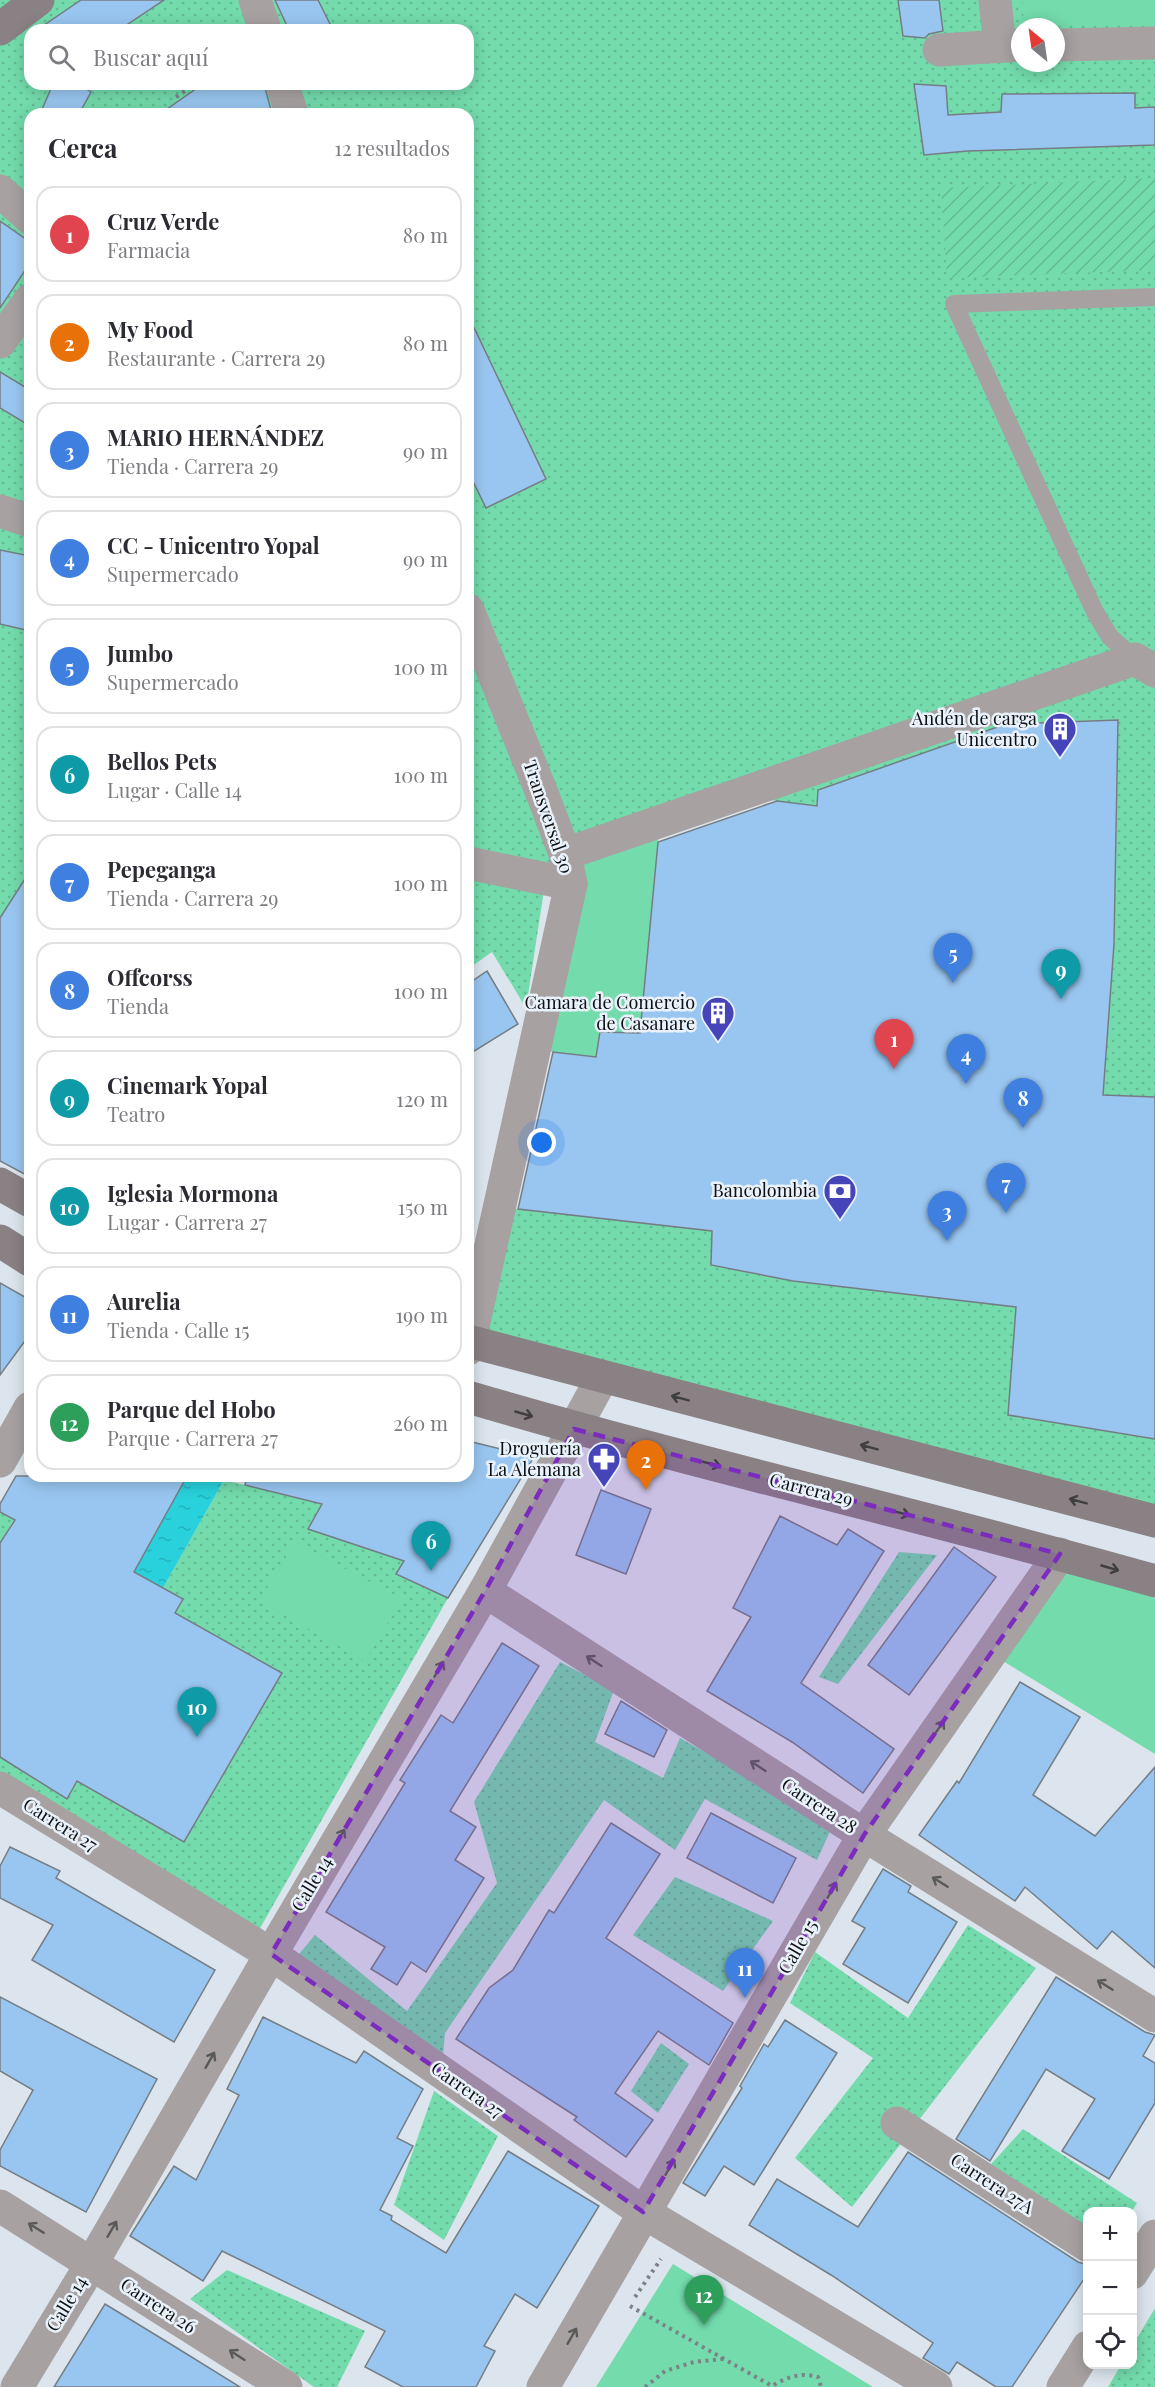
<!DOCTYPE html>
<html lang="es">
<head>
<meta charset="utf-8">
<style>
  :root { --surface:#fff; --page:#f2f2f3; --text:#2b2b33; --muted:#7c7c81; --line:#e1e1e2; --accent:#db2777 }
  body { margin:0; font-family:"Playfair Display",serif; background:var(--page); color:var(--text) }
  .controls { position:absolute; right:18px; bottom:18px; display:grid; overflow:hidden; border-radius:12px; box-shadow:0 3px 15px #0003 }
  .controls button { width:54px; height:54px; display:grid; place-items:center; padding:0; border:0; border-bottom:2px solid var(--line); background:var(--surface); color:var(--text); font:30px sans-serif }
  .compass { position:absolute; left:1011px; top:18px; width:54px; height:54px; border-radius:50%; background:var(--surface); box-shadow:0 3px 15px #0003; rotate:331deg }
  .you { position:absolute; left:542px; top:1143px; width:21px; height:21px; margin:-15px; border:4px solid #fff; border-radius:50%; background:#1a73e8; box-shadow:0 0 0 9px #1a73e833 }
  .badge { display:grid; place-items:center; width:39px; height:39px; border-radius:50%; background:var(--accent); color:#fff; font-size:20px; font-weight:700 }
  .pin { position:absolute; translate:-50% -50px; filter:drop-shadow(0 2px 3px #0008) }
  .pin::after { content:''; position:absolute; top:32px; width:21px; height:18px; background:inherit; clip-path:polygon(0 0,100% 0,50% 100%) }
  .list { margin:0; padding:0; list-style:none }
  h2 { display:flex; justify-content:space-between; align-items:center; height:78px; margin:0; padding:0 24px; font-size:26px }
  h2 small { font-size:20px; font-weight:400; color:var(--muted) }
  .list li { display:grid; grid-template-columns:39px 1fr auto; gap:18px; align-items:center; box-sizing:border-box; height:96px; margin:0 12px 12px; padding:0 12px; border:2px solid var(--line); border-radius:18px }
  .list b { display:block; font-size:22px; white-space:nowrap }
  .list p { margin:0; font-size:20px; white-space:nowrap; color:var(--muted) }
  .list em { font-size:20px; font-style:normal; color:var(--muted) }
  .icon { flex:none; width:33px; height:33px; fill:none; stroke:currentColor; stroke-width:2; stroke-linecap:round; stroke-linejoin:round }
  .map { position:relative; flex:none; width:1155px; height:2387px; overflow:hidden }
  .search { position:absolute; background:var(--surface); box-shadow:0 3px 15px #0003; left:24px; top:24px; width:450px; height:66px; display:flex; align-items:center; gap:15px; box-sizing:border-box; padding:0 21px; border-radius:18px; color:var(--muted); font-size:22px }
  .panel { position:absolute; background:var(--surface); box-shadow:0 3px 15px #0003; left:24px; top:108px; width:450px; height:1374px; border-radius:18px }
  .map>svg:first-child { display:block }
</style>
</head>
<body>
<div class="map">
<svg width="1155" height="2387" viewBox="0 0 1155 2387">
  <defs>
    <pattern id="grass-dots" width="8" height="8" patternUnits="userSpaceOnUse" patternTransform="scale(1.5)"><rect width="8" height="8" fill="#73dbac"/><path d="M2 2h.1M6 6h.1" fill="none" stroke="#62bb93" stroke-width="1.8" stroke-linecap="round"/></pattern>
    <pattern id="garden-furrows" width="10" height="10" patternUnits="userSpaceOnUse" patternTransform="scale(1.5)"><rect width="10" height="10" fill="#73dbac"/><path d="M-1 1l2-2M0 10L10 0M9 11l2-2" fill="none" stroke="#62bb93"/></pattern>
    <pattern id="water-ripples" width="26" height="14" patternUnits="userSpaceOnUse" patternTransform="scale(1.5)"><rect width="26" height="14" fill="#28d1db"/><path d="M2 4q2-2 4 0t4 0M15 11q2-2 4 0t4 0" fill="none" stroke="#23b2bb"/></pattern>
  </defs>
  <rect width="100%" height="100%" fill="#dce5ed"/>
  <g fill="url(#grass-dots)" fill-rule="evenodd">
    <path d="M0,0H1155V1097L1103,1095L1114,944L1118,720L1006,724L818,790L817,806L754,798L569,870L468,848V114H30V899L15,894L0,918ZM1020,27H1056V63H1020ZM30,30H468V84H30Z"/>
    <path d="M468,874L544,890L526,1008L492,952L468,969Z"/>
    <path d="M509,1208L712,1231L711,1265L793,1281L1016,1307L1009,1415L1155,1439V1510L479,1337Z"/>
    <path d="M224,1480L322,1504L309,1529L404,1561L396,1574L448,1598L259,1930L0,1774V1757L67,1799L182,1600L163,1588Z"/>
    <path d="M0,1512L14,1520L0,1543Z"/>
    <path d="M899,1552L937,1555L838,1684L819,1677Z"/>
    <path d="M560,1662L614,1690L595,1742L663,1778L680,1738L833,1825L817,1860L705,1799L675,1850L604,1800L445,2033L442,2067L295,1959L315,1935L407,2011L497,1883L474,1802Z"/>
    <path d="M675,1877L773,1921L723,1991L633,1935Z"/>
    <path d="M968,1925L1036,1968L852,2207L795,2158L873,2058L790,2003L815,1952L908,2018Z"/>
    <path d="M661,2043L689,2064L658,2113L631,2091Z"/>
    <path d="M434,2091L498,2136L444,2240L394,2205Z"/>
    <path d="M1023,2129L1137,2203L1132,2211L1088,2212L1087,2241L982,2174Z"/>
    <path d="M227,2270L365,2331L337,2387H314L190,2299Z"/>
    <path d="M1155,2308V2387H1108L1121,2365L1132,2364L1133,2345Z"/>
  </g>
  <g fill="#73dbac">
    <path d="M1022,0H1155V22L1024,24Z"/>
    <path d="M659,829L640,1033L600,1032L596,1057L543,1051L574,857Z"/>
    <path d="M295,1542L402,1599L365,1661L259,1601Z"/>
    <path d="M1057,1569L1155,1598V1754L998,1658Z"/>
    <path d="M673,2264L873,2387H596Z"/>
  </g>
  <path fill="url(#garden-furrows)" d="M1155,178V270L947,278L941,188Z"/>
  <path fill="url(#water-ripples)" d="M187,1476H208L224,1480L163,1588L134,1572Z"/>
  <g fill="#99c6f0" stroke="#757d84" stroke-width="1.5">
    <path d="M81,0H164L119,30H37Z"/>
    <path d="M275,0H318L333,30H289Z"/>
    <path d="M898,0H939L943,31L929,34L925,38L903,36Z"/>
    <path d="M53,84H79L91,92L79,114H40Z"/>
    <path d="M203,84H264L272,114H160Z"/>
    <path d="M914,84L946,86L948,115L1001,112L1002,94L1135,93V108L1155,107V145L968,151L924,155Z"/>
    <path d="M0,221L30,242V263L0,308Z"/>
    <path d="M468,315L546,479L486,508L468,471Z"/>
    <path d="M0,372L30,390V426L0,408Z"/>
    <path d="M0,550L30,556V631L0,624Z"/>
    <path d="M1118,720L1114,944L1103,1095L1155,1097V1439L1008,1415L1016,1307L793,1281L711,1265L712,1231L518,1209L553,1052L596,1057L600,1032L640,1033L658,842L777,801L817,806L818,790L1006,724Z"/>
    <path d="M30,871V1177L0,1161V918Z"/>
    <path d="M487,971L518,1024L468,1055V984Z"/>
    <path d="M0,1283L30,1300V1334L0,1375Z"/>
    <path d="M468,1441L534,1457L448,1598L396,1574L404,1561L308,1529L322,1504L245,1485L247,1476H468Z"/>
    <path d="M16,1476H187L134,1572L183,1599L175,1613L282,1673L184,1842L77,1781L67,1799L0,1757V1543L15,1520L0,1512V1504Z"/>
    <path d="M601,1490L651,1509L626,1574L576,1555Z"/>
    <path d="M780,1516L837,1545L848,1529L884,1551L801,1683L894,1749L863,1793L792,1742L707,1691L751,1617L733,1608Z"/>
    <path d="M954,1547L996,1577L909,1695L868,1665Z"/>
    <path d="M502,1643L539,1666L450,1811L476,1827L455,1860L484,1878L426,1972L411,1962L397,1985L371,1969L385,1947L326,1912L405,1783L400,1780L441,1715L453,1723Z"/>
    <path d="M1020,1682L1080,1717L1033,1795L1095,1836L1155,1767V1968L1112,1931L1097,1949L1025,1887L1015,1901L919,1835L957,1781L959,1783Z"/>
    <path d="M621,1701L667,1730L654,1757L605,1734Z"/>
    <path d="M711,1813L796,1858L773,1903L687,1858Z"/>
    <path d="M611,1823L660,1854L606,1938L733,2023L709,2065L658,2031L615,2093L653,2120L626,2157L574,2120L577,2117L456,2039L489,1988L513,1970L549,1910L554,1913Z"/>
    <path d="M10,1847L60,1871L56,1878L215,1970L174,2042L32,1960L53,1925L0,1898V1866Z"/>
    <path d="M883,1869L911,1886L908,1892L957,1922L908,2003L843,1964L865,1928L852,1921Z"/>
    <path d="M1056,1977L1145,2032L1155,2035L1143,2056L1155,2063V2103L1109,2179L1062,2151L1095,2099L1046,2069L990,2161L956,2139Z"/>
    <path d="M0,1997L157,2079L86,2212L0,2166V2150L33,2090L0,2071Z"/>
    <path d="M263,2017L356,2063L364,2051L423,2089L397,2138L413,2146L380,2210L392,2216L391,2220L446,2253L508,2151L599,2206L537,2308L515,2294L484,2346L495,2351L476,2387H403L365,2367L385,2331L222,2251L203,2281L130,2236L174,2166L196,2180L239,2095L227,2089Z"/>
    <path d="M785,2020L837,2053L754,2185L724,2166L705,2196L683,2183L742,2088L740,2086L764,2044L768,2047Z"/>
    <path d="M908,2152L1078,2262L1088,2265V2273L1012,2387H996L957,2362L949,2374L923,2358L933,2343L831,2275L749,2225L777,2179L858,2227Z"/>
    <path d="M105,2304L177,2348L240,2387H54Z"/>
  </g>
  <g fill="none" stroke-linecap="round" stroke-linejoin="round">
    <g stroke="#7c8287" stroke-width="4" stroke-dasharray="3 4.5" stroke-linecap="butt">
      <path d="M176,97L196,84"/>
      <path d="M635,2297L661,2259"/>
      <path d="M630,2306L772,2386C787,2377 801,2372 818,2377L821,2387"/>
      <path d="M645,2387L665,2371L694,2362L724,2359"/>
    </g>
    <path stroke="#a7a1a2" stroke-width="18" d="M1135,659L1110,637L1095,612L954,304L1155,297"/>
    <g stroke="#a7a1a2" stroke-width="33">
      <path d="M255,0L265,30"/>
      <path d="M995,0L1000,46"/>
      <path d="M1056,45L1155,43"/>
      <path d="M939,50L1020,45"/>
      <path d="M282,84L292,114"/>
      <path d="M0,191L30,218"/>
      <path d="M0,342L30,300"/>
      <path d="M0,511L30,521"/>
      <path d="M468,610L543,796L565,854L571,884L468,1349"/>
      <path d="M565,854L1135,659L1155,671"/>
      <path d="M468,863L571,884"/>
      <path d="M0,1461L30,1408"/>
      <path d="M485,1591L864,1835L1155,2016"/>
      <path d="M0,1788L271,1954L643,2212L936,2387"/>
      <path d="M897,2123L1088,2246"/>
      <path d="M0,2206L286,2387"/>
      <path d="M1132,2273L1155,2236"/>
      <path d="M17,2387L92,2263L271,1954L485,1591L602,1378"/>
      <path d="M543,2387L864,1835L1060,1554"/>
      <path d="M1063,2387L1088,2347"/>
    </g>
    <g stroke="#898183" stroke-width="33">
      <path d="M0,29L38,0"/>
      <path d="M0,1184L30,1201"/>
      <path d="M0,1241L30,1260"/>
      <path d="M468,1341L1155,1521"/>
      <path d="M468,1397C695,1464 927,1516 1155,1581"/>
    </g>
  </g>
  <defs><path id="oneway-shaft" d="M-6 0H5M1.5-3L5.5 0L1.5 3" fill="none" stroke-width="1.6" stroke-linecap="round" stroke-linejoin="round" transform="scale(1.5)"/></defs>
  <g stroke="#3f3e40">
    <use href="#oneway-shaft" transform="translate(680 1398) rotate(-165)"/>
    <use href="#oneway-shaft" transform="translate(524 1414) rotate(16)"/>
    <use href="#oneway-shaft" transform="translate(869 1447) rotate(-165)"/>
    <use href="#oneway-shaft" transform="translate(712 1464) rotate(14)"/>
    <use href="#oneway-shaft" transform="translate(1078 1501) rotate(-165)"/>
    <use href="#oneway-shaft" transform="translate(901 1513) rotate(14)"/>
    <use href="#oneway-shaft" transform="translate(1110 1568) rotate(16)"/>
  </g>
  <g stroke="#5a595a">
    <use href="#oneway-shaft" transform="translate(594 1661) rotate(-147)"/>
    <use href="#oneway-shaft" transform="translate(439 1669) rotate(-59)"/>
    <use href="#oneway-shaft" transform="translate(939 1728) rotate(-55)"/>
    <use href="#oneway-shaft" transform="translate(758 1766) rotate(-147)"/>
    <use href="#oneway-shaft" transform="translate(340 1837) rotate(-59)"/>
    <use href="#oneway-shaft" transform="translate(940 1882) rotate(-148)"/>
    <use href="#oneway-shaft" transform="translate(832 1890) rotate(-60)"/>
    <use href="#oneway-shaft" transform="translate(1105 1985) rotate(-148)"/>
    <use href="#oneway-shaft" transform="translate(210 2060) rotate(-60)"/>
    <use href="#oneway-shaft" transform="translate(670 2167) rotate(-60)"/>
    <use href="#oneway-shaft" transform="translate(36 2228) rotate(-148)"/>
    <use href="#oneway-shaft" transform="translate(112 2229) rotate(-60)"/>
    <use href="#oneway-shaft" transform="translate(572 2336) rotate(-60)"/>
    <use href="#oneway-shaft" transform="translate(237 2355) rotate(-147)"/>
  </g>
  <path fill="#7b2cbf" fill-opacity="0.2" stroke="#7b2cbf" stroke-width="4.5" stroke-dasharray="12 8" stroke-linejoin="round" d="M574,1429L1060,1554L864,1835L643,2212L271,1954L485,1591Z"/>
  <defs>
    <symbol id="building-pin" viewBox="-11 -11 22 30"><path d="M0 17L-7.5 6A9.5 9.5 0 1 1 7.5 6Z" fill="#4644b9" stroke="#e9f2fa"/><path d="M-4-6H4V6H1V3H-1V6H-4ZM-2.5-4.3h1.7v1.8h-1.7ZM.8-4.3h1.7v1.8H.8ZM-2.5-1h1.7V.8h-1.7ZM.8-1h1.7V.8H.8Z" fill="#fff"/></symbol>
    <symbol id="bank-pin" viewBox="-11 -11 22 30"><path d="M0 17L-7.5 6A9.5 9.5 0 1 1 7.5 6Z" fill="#4644b9" stroke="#e9f2fa"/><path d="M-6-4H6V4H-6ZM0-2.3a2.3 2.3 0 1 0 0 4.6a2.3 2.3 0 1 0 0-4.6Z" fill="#fff"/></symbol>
    <symbol id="pharmacy-pin" viewBox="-11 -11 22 30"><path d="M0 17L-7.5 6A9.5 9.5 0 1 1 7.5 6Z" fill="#4644b9" stroke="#e9f2fa"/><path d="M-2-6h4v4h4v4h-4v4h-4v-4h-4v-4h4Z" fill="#fff"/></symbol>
  </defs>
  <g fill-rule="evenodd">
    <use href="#building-pin" x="1041" y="710" width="38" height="52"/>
    <use href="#building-pin" x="699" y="994" width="38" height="52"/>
    <use href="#bank-pin" x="821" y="1172" width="38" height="52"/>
    <use href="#pharmacy-pin" x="585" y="1440" width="38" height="52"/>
  </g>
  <g text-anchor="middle" stroke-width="5" stroke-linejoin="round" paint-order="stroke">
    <g font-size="18" fill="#0e1113" stroke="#e9f2fa" text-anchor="end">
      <text x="1037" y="725">Andén de carga<tspan x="1037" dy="21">Unicentro</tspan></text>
      <text x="695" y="1009">Camara de Comercio<tspan x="695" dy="21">de Casanare</tspan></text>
      <text x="817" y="1197">Bancolombia</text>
      <text x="581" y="1455">Droguería<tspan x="581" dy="21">La Alemana</tspan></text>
    </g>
    <g font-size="18" fill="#0e1113" stroke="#e9f2fa">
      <text transform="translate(548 817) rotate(71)" y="6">Transversal 30</text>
      <text transform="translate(811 1490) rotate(14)" y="6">Carrera 29</text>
      <text transform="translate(819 1806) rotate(33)" y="6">Carrera 28</text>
      <text transform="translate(60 1825) rotate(32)" y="6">Carrera 27</text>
      <text transform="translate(312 1884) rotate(-59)" y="6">Calle 14</text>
      <text transform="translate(798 1947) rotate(-60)" y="6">Calle 15</text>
      <text transform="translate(467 2090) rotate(35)" y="6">Carrera 27</text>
      <text transform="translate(992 2184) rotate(33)" y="6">Carrera 27A</text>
      <text transform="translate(67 2304) rotate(-59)" y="6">Calle 14</text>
      <text transform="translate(158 2306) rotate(33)" y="6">Carrera 26</text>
    </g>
  </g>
</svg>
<div class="controls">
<button>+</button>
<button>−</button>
<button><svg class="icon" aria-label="locate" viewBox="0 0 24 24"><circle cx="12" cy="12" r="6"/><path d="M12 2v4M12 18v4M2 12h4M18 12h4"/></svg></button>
</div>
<svg class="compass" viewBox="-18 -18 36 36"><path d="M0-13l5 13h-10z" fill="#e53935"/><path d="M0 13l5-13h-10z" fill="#7c7c81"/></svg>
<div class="you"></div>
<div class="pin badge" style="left:894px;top:1069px;background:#e0444e">1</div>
<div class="pin badge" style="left:646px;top:1490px;background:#e8710a">2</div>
<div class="pin badge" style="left:947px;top:1241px;background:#3f7fe0">3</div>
<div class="pin badge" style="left:966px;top:1084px;background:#3f7fe0">4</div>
<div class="pin badge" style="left:953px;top:983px;background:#3f7fe0">5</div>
<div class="pin badge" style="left:431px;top:1571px;background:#0f9aa8">6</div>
<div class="pin badge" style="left:1006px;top:1213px;background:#3f7fe0">7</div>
<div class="pin badge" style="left:1023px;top:1128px;background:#3f7fe0">8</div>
<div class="pin badge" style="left:1061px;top:999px;background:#0f9aa8">9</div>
<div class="pin badge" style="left:197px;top:1737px;background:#0f9aa8">10</div>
<div class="pin badge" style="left:745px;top:1998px;background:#3f7fe0">11</div>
<div class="pin badge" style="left:704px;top:2325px;background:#2e9e5b">12</div>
<div class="search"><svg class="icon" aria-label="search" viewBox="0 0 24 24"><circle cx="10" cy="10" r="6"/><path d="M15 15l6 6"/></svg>Buscar aquí</div>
<section class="panel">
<h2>Cerca<small>12 resultados</small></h2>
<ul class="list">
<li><span class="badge" style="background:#e0444e">1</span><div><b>Cruz Verde</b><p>Farmacia</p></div><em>80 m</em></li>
<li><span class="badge" style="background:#e8710a">2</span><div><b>My Food</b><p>Restaurante · Carrera 29</p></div><em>80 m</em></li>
<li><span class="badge" style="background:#3f7fe0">3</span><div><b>MARIO HERNÁNDEZ</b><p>Tienda · Carrera 29</p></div><em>90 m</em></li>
<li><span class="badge" style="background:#3f7fe0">4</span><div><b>CC - Unicentro Yopal</b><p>Supermercado</p></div><em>90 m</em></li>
<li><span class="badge" style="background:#3f7fe0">5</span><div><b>Jumbo</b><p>Supermercado</p></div><em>100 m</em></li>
<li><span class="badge" style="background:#0f9aa8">6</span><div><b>Bellos Pets</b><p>Lugar · Calle 14</p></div><em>100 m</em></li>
<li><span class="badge" style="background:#3f7fe0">7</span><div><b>Pepeganga</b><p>Tienda · Carrera 29</p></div><em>100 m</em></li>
<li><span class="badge" style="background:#3f7fe0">8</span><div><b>Offcorss</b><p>Tienda</p></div><em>100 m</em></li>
<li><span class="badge" style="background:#0f9aa8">9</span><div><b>Cinemark Yopal</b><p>Teatro</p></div><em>120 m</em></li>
<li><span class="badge" style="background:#0f9aa8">10</span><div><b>Iglesia Mormona</b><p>Lugar · Carrera 27</p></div><em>150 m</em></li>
<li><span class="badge" style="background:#3f7fe0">11</span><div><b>Aurelia</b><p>Tienda · Calle 15</p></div><em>190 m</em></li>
<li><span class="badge" style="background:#2e9e5b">12</span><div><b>Parque del Hobo</b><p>Parque · Carrera 27</p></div><em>260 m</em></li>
</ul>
</section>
</div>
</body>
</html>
